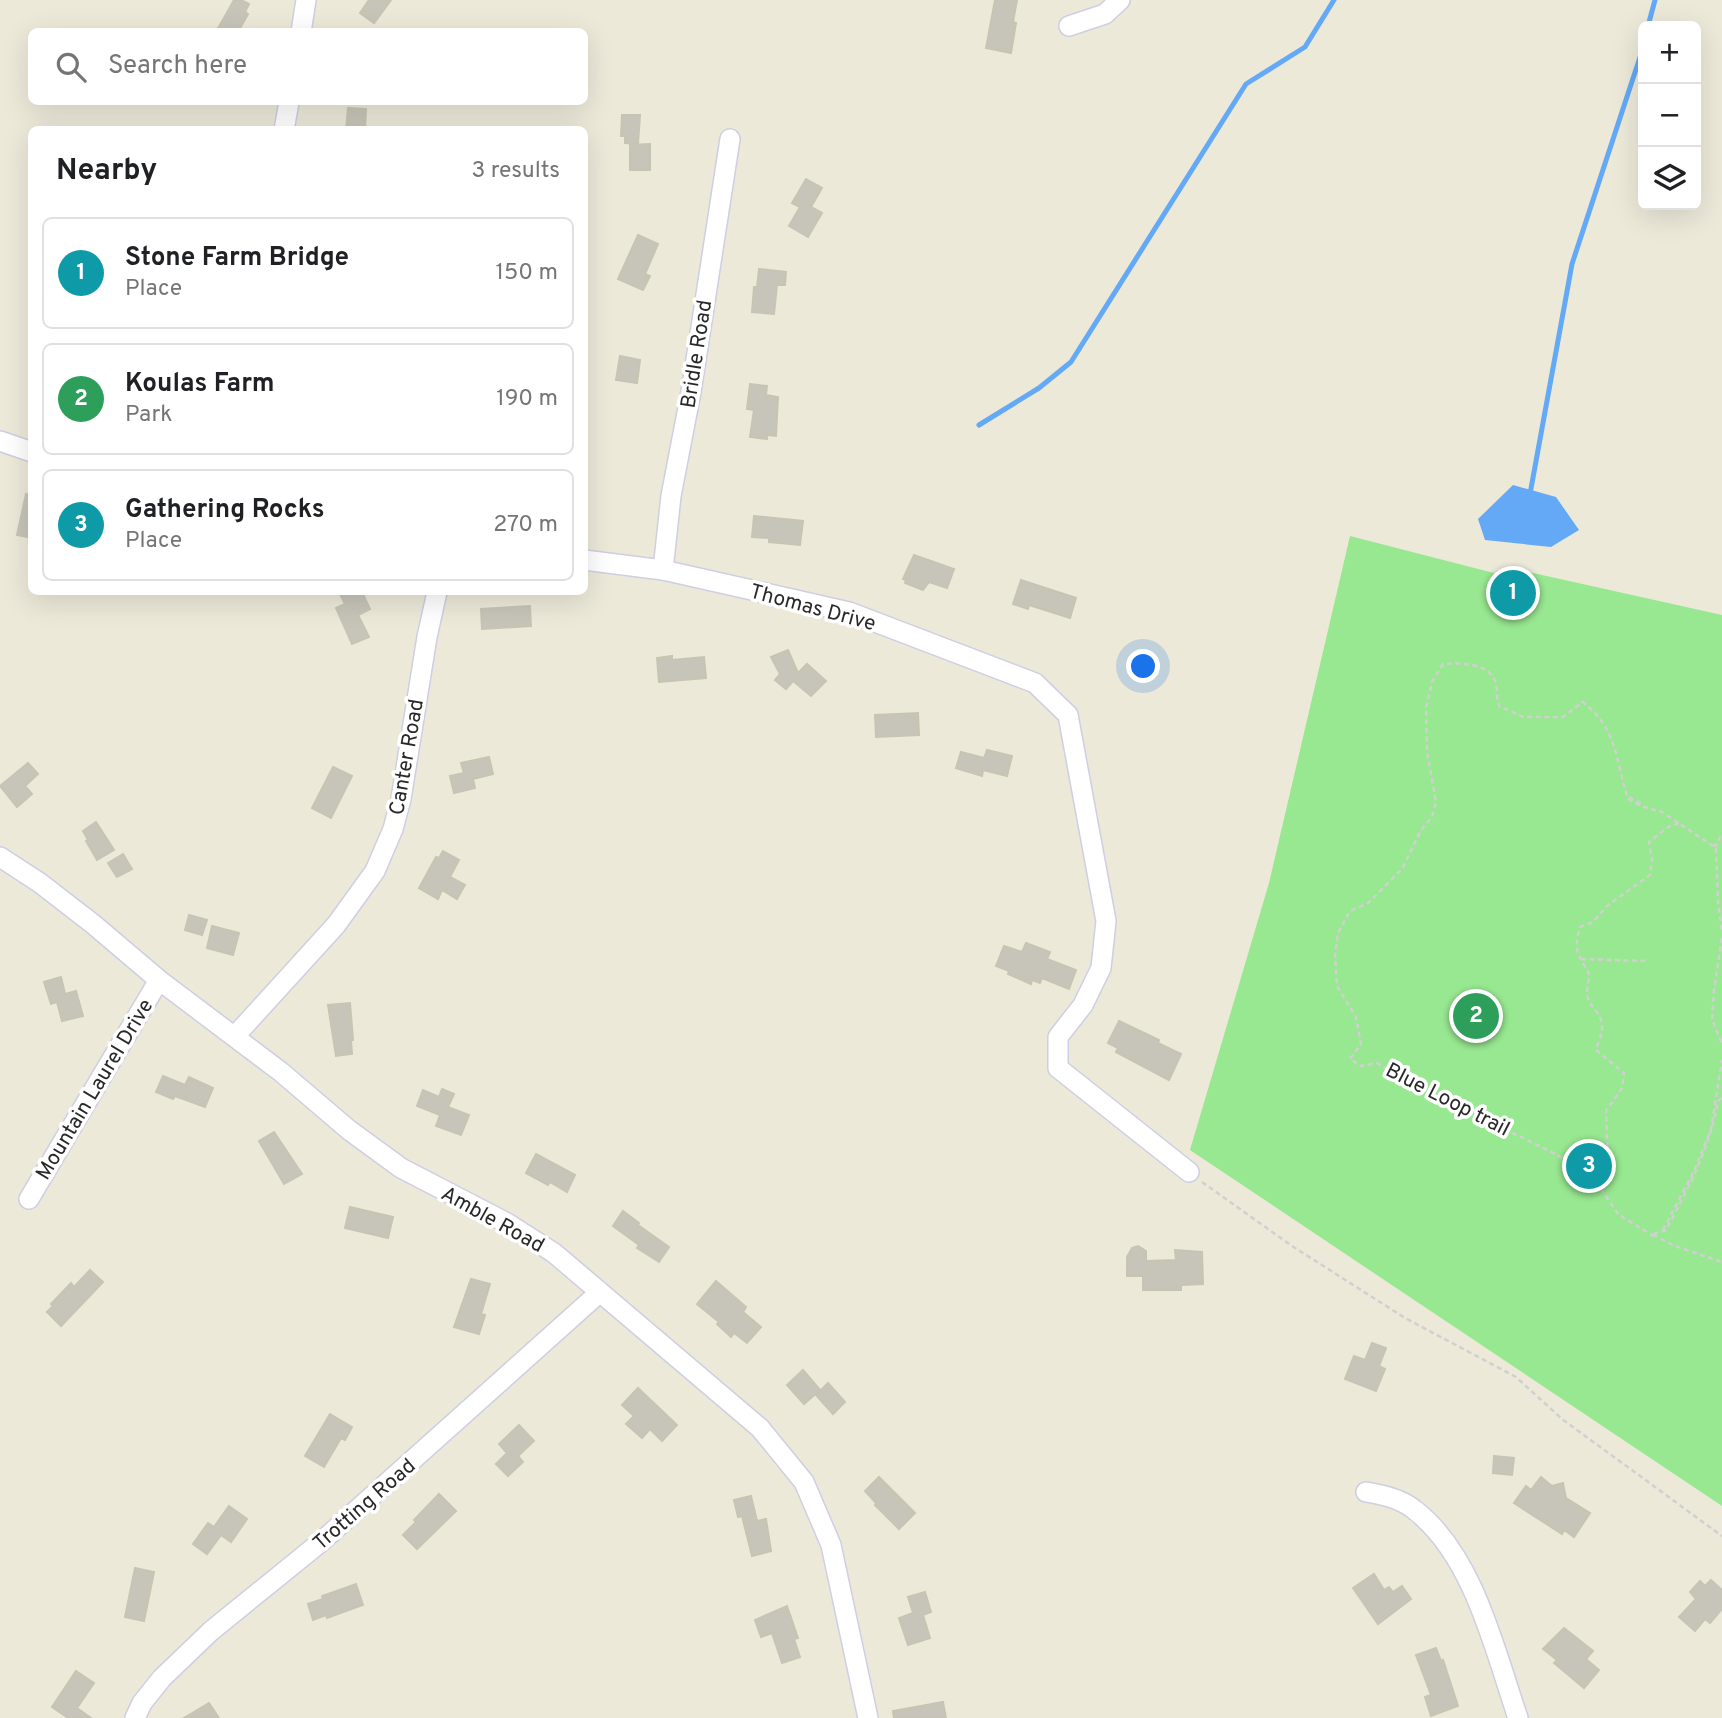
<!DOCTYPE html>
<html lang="en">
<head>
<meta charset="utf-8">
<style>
  :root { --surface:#fff; --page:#f2f2f2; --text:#202124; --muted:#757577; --line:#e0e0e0; --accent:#1a73e8 }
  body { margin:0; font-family:Overpass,sans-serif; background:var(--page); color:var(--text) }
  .controls { position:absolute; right:21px; top:21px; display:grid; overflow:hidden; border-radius:10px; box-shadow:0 7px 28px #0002 }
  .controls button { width:63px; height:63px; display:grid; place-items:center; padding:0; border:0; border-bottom:2px solid var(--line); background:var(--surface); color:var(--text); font:35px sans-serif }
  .you { position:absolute; left:1144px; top:667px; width:24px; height:24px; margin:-18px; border:5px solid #fff; border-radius:50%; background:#1a73e8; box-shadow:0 0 0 10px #1a73e833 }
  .badge { display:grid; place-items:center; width:46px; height:46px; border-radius:50%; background:var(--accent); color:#fff; font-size:23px; font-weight:700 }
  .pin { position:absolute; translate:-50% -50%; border:4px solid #fff; box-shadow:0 2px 7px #0006 }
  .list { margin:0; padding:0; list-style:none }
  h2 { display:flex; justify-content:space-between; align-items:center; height:91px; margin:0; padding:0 28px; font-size:30px }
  h2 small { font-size:23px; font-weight:400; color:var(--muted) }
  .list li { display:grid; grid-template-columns:46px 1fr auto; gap:21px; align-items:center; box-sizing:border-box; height:112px; margin:0 14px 14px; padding:0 14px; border:2px solid var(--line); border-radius:10px }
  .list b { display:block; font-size:26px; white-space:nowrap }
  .list p { margin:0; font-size:23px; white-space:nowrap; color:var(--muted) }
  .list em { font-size:23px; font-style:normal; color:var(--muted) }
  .icon { flex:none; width:38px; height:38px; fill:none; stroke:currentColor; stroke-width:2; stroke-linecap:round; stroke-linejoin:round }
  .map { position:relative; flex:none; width:1722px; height:1718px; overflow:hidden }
  .search { position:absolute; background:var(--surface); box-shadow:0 7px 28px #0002; left:28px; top:28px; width:560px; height:77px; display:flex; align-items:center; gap:18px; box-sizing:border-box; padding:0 24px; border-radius:10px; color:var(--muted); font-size:26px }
  .panel { position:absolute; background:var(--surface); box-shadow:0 7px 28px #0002; left:28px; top:126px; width:560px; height:469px; border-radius:10px }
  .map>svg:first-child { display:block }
</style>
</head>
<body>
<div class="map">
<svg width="1722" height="1718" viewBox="0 0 1722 1718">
  <rect width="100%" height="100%" fill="#ece9d9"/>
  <path fill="#98e791" d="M1350,536L1521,580L1524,571L1722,615V1506L1190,1150L1269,883Z"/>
  <path fill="#63a9f6" d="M1513,485L1556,497L1579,530L1551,547L1485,540L1478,519Z"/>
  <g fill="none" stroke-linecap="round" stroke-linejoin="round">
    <g stroke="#63a9f6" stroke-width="5">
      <path d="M1648,26L1655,0"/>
      <path d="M979,425L1039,388L1071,362L1246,84L1305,47L1334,0"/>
      <path d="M1530,494L1572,264L1643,48"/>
    </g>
  </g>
  <g fill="#c7c5b9" stroke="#c7c5b2" stroke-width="2">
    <path d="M234,0H241L249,4L245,12L248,14L238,32H216Z"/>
    <path d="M369,0H391L374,23L360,13Z"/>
    <path d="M995,0H1017L1013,22L1016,23L1011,53L986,48Z"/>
    <path d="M348,108L366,109L365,130H346Z"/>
    <path d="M622,115H640L638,144L625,143V136H621Z"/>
    <path d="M650,144V170H630V145Z"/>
    <path d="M806,179L822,188L811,207L822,213L808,237L789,226L800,207L792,203Z"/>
    <path d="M638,235L658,244L645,274L650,276L643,290L618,279Z"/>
    <path d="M759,269L786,272L785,285H777L774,314L752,312L754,287H757Z"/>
    <path d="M620,356L640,360L637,383L616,380Z"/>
    <path d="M750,384L767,386L766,395L778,397L776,436L767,435V439L750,437L754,410L747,409Z"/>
    <path d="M26,494L32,495V538L17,535Z"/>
    <path d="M754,516L803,521L800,545L769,542V538L752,537Z"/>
    <path d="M914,555L954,569L947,588L929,582L923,590L905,583L906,580L903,579Z"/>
    <path d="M1021,580L1076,598L1070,618L1029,605L1028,609L1013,604Z"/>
    <path d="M339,592H362L370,609L358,615L369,637L352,644L336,608L345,604Z"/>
    <path d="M530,606L531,626L482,629L481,609Z"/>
    <path d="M788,650L798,673L807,664L826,681L811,696L793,681L786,689L775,680L780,674L771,657Z"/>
    <path d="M672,656V660L704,657L706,678L659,682L657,658Z"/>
    <path d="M918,713L919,735L876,737L875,715Z"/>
    <path d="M987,750L1012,756L1007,776L983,770L982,776L956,768L961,752L984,758Z"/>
    <path d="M489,757L493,774L473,779L475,788L454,793L450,776L464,773L461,763Z"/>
    <path d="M28,763L38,774L25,786L32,794L17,807L0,786Z"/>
    <path d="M333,767L352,776L331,818L312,808Z"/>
    <path d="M96,822L114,850L97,860L86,841L88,840L83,831Z"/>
    <path d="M443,851L459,860L450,877L465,885L457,899L442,890L438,899L419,888L436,857L439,858Z"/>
    <path d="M123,854L132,869L117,877L108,863Z"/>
    <path d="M189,915L207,920L202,935L185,930Z"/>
    <path d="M212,926L239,933L233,955L207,948Z"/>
    <path d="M1026,943L1050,952L1047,959L1076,970L1069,989L1042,978L1040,983L1032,980L1031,984L1008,974L1009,971L996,966L1004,946L1022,952Z"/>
    <path d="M61,977L65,994L76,991L83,1016L62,1021L57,1002L51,1004L44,982Z"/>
    <path d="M350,1003L353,1040H351L352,1054L336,1056L328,1005Z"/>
    <path d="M1119,1021L1159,1040L1158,1043L1181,1054L1169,1080L1116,1052L1118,1048L1108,1043Z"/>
    <path d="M163,1076L185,1085L189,1077L213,1088L205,1107L175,1096L173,1099L156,1092Z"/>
    <path d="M442,1089L454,1094L448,1107L469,1115L461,1135L436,1126L440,1115L417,1106L423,1090L439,1097Z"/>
    <path d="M274,1132L302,1174L284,1184L259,1141Z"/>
    <path d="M536,1154L575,1175L567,1192L550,1182L548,1185L526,1173Z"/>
    <path d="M350,1207L393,1217L388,1238L345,1228Z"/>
    <path d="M623,1211L639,1223L638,1225L669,1247L659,1262L637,1248L639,1245L613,1226Z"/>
    <path d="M1138,1246L1146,1251V1261L1176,1260L1175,1250L1202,1252L1203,1284L1181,1285V1290H1143V1276H1127V1257L1132,1248Z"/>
    <path d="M90,1270L103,1282L61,1326L47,1312L53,1306L51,1304L71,1283L74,1287Z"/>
    <path d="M471,1279L490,1284L481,1314L485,1315L479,1334L454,1327Z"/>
    <path d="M716,1281L746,1307L743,1312L761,1327L747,1343L734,1333L731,1337L717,1324L719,1322L697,1304Z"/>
    <path d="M1372,1343L1386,1348L1379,1366L1385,1369L1376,1391L1345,1379L1354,1356L1365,1360Z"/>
    <path d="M803,1370L820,1390L804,1404L787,1385Z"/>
    <path d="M828,1383L845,1402L833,1414L816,1395Z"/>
    <path d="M638,1388L677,1425L662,1441L650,1429L642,1438L626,1424L634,1416L622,1405Z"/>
    <path d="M330,1414L352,1427L345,1440L341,1438L324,1467L305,1456Z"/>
    <path d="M519,1425L534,1441L518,1456L523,1462L508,1476L496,1464L507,1453L499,1444Z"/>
    <path d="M1494,1456L1514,1458L1512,1475L1493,1473Z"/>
    <path d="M879,1477L915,1513L899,1529L875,1505L876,1503L865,1491Z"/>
    <path d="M1541,1477L1552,1486L1563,1483L1566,1498L1590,1513L1574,1537L1564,1530L1562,1534L1514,1503L1526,1486L1531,1490Z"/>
    <path d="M439,1494L456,1511L417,1549L403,1535L416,1522L414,1520Z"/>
    <path d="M751,1496L757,1521L766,1519L771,1551L752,1556L742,1516L738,1517L734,1500Z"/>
    <path d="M229,1506L247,1519L231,1542L221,1535L207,1554L193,1544L208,1523L214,1527Z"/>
    <path d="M135,1568L154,1572L144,1621L125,1617Z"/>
    <path d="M1374,1574L1384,1590L1389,1587L1393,1592L1402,1586L1411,1599L1378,1624L1353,1588Z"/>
    <path d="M1711,1580L1722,1590V1609L1710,1623L1705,1619L1695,1631L1679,1617L1696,1599L1690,1592L1700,1581L1705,1586Z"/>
    <path d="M356,1584L363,1605L327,1618L326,1615L313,1620L308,1604L323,1599L322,1596Z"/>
    <path d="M925,1592L931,1612L923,1615L930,1638L908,1645L899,1618L913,1613L908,1597Z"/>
    <path d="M787,1606L798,1638L794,1639L800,1657L782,1663L772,1633L761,1637L755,1620Z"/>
    <path d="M1564,1628L1593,1651L1586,1659L1599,1670L1584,1688L1554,1663L1557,1660L1543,1649Z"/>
    <path d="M1436,1648L1441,1661L1443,1660L1458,1706L1431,1716L1425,1697L1431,1695L1416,1655Z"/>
    <path d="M76,1671L94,1683L77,1708L91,1718H68L52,1707Z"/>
    <path d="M943,1702L946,1718H894L893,1711Z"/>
    <path d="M209,1703L219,1718H184Z"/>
  </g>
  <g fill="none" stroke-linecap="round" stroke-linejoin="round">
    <defs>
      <g id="minor">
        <path d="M1069,26L1105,14L1120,0"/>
        <path d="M301,32L306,0"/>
        <path d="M284,130L289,102"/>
        <path d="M0,441L32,452"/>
        <path d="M584,560L663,570L849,612L1035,683L1068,715L1106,921L1101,968L1083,1005L1058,1037V1068L1189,1172"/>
        <path d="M663,570L671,496L691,392L730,139"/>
        <path d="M0,857L40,883L93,924L159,980L281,1072L349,1130L401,1168L507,1223L554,1253L760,1428L804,1482L831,1545L868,1718"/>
        <path d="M235,1036L336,925L375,871L393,829L401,799L427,637L437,592"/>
        <path d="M29,1199L159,980"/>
        <path d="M1366,1492C1384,1495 1402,1499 1416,1511C1474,1557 1495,1651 1518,1718"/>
        <path d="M135,1718L142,1703L162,1678L211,1631L322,1541L599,1293"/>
      </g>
    </defs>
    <use href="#minor" stroke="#cfcee3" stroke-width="22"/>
    <g stroke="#d0d0d0" stroke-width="2.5" stroke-dasharray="5 3.5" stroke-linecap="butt">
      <path d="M1629,797L1644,805"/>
      <path d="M1679,823L1668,827L1649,842L1652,859L1650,875L1607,906L1593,922L1580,927C1573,954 1578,952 1590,976C1579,1009 1602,1005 1602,1028C1602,1035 1598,1043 1596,1050L1624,1073L1622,1088L1606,1111L1608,1163L1593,1176C1525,1132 1444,1109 1377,1063L1361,1066L1350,1059L1361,1044L1356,1017L1337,986L1335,956L1338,933L1350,911L1368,903L1402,869L1421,830L1432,817L1436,802L1427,752L1426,708L1432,682L1443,664C1461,663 1490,662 1496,684C1498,692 1496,699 1499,706L1523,717H1563L1583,702C1618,730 1615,759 1628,799L1641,806L1662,812L1716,848L1718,901L1722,932"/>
      <path d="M1714,844L1716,846L1722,833"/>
      <path d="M1722,938L1714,990L1712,1019L1722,1044"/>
      <path d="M1581,959L1646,961"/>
      <path d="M1591,1175L1619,1215L1655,1237L1654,1234L1666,1230C1688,1189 1710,1148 1718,1101L1722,1098"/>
      <path d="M1202,1182L1292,1246L1405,1318L1516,1377L1562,1419L1722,1536"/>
      <path d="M1663,1230L1694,1171L1711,1129L1722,1060"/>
      <path d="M1653,1235L1675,1246L1722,1262"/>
    </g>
    <use href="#minor" stroke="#fff" stroke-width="19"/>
  </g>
  <g text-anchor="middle" stroke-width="7" stroke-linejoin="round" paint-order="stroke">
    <g font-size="21" fill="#282828" stroke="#fff">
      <text transform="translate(696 354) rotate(-81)" y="7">Bridle Road</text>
      <text transform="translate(813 607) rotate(15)" y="7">Thomas Drive</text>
      <text transform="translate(406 757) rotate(-80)" y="7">Canter Road</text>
      <text transform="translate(94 1089) rotate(-59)" y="7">Mountain Laurel Drive</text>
      <text transform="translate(1448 1099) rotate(27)" y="7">Blue Loop trail</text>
      <text transform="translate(493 1219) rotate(29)" y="7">Amble Road</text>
      <text transform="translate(364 1504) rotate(-41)" y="7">Trotting Road</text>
    </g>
  </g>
</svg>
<div class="controls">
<button>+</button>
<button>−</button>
<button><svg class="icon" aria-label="layers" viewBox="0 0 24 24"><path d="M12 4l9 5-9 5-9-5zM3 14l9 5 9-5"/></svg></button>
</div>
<div class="you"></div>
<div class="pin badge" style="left:1513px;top:593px;background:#0f9aa8">1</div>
<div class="pin badge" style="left:1476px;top:1016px;background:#2e9e5b">2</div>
<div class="pin badge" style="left:1589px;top:1166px;background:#0f9aa8">3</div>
<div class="search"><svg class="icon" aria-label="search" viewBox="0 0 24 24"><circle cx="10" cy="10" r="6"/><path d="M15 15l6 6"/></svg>Search here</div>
<section class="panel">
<h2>Nearby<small>3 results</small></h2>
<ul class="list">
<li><span class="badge" style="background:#0f9aa8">1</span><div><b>Stone Farm Bridge</b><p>Place</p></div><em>150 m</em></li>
<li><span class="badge" style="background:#2e9e5b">2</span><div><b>Koulas Farm</b><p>Park</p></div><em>190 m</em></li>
<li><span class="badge" style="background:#0f9aa8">3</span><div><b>Gathering Rocks</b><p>Place</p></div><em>270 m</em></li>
</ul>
</section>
</div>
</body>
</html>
